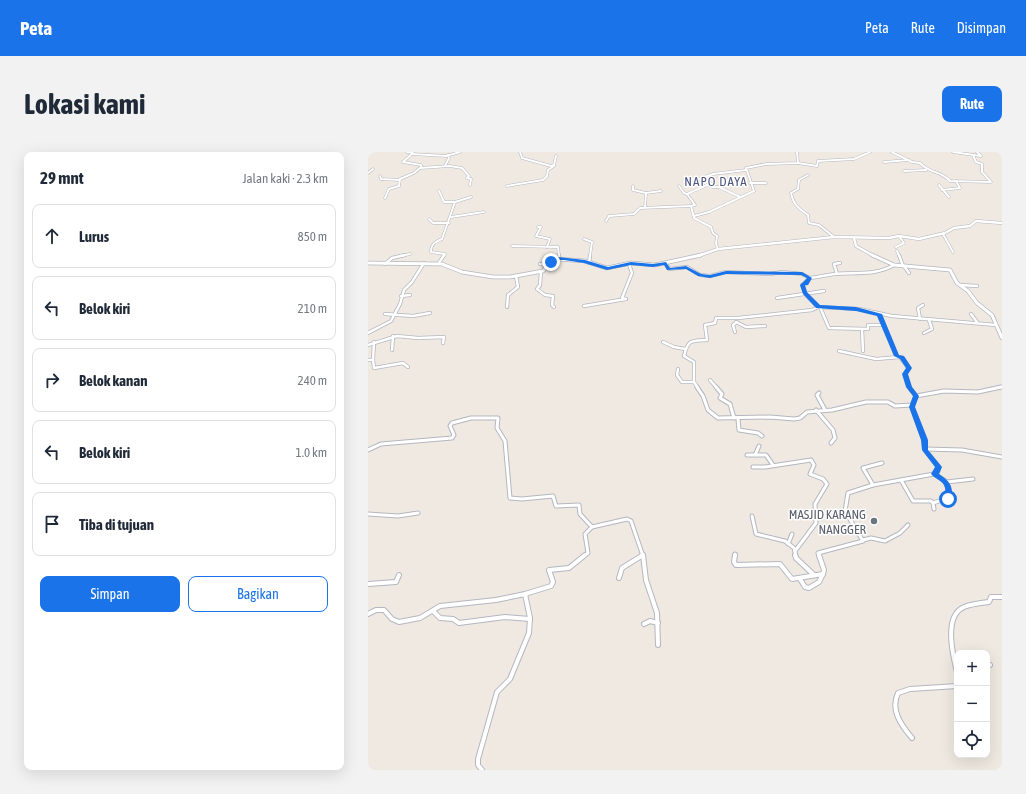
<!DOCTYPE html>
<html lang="id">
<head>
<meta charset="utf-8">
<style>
  :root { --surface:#fff; --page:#f2f2f3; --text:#1f2937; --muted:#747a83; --line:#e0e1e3; --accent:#1a73e8 }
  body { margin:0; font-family:"Asap Condensed",sans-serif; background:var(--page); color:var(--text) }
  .controls { position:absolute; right:12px; bottom:12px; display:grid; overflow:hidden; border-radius:8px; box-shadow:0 4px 16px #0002 }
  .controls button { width:36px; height:36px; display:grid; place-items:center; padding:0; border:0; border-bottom:1px solid var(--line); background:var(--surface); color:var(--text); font:20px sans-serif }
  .stop { position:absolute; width:12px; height:12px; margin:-9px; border:3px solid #1a73e8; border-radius:50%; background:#fff }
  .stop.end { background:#1a73e8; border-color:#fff; box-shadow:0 1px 4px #0008 }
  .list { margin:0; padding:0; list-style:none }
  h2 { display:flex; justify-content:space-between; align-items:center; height:52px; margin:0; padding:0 16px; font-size:17px }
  h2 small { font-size:13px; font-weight:400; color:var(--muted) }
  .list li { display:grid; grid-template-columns:26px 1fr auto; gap:12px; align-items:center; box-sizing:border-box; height:64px; margin:0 8px 8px; padding:0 8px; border:1px solid var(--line); border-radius:8px }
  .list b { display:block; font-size:15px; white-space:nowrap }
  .list em { font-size:13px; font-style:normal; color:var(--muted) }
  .actions { display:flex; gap:8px; padding:12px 16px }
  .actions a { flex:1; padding:9px 0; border:1px solid var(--accent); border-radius:8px; text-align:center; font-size:14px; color:var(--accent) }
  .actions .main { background:var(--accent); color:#fff }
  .icon { flex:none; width:22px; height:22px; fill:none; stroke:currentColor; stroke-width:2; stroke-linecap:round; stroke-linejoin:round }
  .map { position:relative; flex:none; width:634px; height:618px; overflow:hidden; border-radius:8px }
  header { display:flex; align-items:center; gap:24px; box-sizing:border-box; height:56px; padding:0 20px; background:var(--accent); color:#fff }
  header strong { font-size:19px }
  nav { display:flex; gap:22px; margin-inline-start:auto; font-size:14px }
  .intro { display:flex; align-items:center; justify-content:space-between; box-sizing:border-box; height:96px; padding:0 24px }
  h1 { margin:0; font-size:28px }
  .button { padding:10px 18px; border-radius:8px; background:var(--accent); color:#fff; font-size:14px; font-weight:700 }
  main { display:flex; gap:24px; padding:0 24px }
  aside { flex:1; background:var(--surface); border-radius:8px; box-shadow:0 4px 16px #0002 }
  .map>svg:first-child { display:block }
</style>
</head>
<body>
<header>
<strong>Peta</strong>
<nav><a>Peta</a><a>Rute</a><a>Disimpan</a></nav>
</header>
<div class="intro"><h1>Lokasi kami</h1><a class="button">Rute</a></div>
<main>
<aside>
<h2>29 mnt<small>Jalan kaki · 2.3 km</small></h2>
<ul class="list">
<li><svg class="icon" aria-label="ahead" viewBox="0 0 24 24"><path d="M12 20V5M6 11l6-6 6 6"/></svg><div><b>Lurus</b></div><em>850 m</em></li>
<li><svg class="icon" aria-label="left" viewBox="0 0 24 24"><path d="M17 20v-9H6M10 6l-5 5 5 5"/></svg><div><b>Belok kiri</b></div><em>210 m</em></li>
<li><svg class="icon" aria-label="right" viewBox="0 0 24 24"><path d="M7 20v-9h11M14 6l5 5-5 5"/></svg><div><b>Belok kanan</b></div><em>240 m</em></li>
<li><svg class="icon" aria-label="left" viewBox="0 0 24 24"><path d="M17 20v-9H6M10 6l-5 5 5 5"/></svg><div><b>Belok kiri</b></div><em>1.0 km</em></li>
<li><svg class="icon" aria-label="arrive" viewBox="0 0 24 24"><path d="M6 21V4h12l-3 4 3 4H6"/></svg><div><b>Tiba di tujuan</b></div></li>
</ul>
<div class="actions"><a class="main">Simpan</a><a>Bagikan</a></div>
</aside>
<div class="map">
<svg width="634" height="618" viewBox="0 0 634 618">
  <rect width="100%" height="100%" fill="#efe9e1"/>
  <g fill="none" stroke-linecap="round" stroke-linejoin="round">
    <defs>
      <g id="street-far3">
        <path d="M152,0L154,6L183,14L186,13L188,4"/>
        <path d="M524,0L544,10L552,11C562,22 572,18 582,29L623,30L614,20V12L608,10L605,3L613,4L609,0"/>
        <path d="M585,0L606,3"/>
        <path d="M44,2L78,4L92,0"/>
        <path d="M516,10L541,8"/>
        <path d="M430,11L449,14L450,9L486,7L502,0"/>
        <path d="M77,14L81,6L80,3"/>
        <path d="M52,16L82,14L94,16L101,24L99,26L103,27L102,33"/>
        <path d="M536,19L558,18"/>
        <path d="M0,21L5,17"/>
        <path d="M440,23L431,28L430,37L423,41C425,52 431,57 440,63L441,71L451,73L466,85"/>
        <path d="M12,24L13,27L31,28"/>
        <path d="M330,30L328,28L345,22L378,18"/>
        <path d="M382,31H398"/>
        <path d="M339,33L319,42L327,53L323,54L326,66L343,75L345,81L349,84L348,92L350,97"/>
        <path d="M571,33L581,45"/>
        <path d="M139,34L175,28L179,24L180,18L186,14"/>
        <path d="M265,34V38L278,41L277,55"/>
        <path d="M311,34L316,41L319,42"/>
        <path d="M345,35H351L372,45"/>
        <path d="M574,38L592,36L588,29"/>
        <path d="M71,39L76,50H87L74,87C67,90 63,92 63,100L77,102L76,104"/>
        <path d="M278,41L293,39"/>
        <path d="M17,46L21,37L31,34L32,27L46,21L53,15V13L35,10L45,1L39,0"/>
        <path d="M87,50L103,45"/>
        <path d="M326,64L341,60L386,39L378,16L398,12L430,11L429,0"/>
        <path d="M83,65L116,60"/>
        <path d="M61,67L65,71H81"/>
        <path d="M238,69L241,64L266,62L272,56L323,54"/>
        <path d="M170,75H173L168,84L182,87L179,95"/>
        <path d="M575,82L585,100"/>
        <path d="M216,87L224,90L222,104"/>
        <path d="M144,94L190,95L191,104"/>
        <path d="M528,95L536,91L531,84"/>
        <path d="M529,99L531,104"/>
        <path d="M32,104L42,102"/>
      </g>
      <g id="street-far2">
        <path d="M191,103V106"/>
        <path d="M531,103L535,114"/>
        <path d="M71,111L76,103"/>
        <path d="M221,111L222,103"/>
        <path d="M298,111L301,117L319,115L332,123L342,124L358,120L402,122L414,120L434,122L442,126"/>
        <path d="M17,112L24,106L37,103"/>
        <path d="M172,112L181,113"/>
        <path d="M526,113C507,124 488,120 467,122C459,123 450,125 442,126L438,132L434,133L438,143L450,155L491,157L524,164L628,173"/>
        <path d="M536,114L541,121"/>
        <path d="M173,120L172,133L169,137L177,143L185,144L184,153L186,155"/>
        <path d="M469,122L466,112L472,111"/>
        <path d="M592,133L609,134"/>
        <path d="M33,144L42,143"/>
        <path d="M409,146L456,139"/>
        <path d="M258,147L254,146L264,121L261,112"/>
        <path d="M216,154L258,147"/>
        <path d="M139,155L140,143L150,135L148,124"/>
        <path d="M452,155L461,176L500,177V173H515"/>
        <path d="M17,162L45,164L62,161"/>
        <path d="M603,162L609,170"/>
        <path d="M512,163L528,204"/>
        <path d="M552,167L550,156L555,153"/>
        <path d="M368,170L378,175L397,174"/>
        <path d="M494,177L495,199"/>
        <path d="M367,180L365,173L369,170"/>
        <path d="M0,181L23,169L32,152L36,138L44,130L56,111"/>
        <path d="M556,181L564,177L561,168"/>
        <path d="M295,190L306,195L317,197"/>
        <path d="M0,193L29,184L50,186L76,185L75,191"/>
        <path d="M24,198L25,184"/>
        <path d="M471,199L508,207L532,205L541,217L537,222L542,236"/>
        <path d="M0,208H5L6,216L35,211L40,215"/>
        <path d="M5,208L6,190"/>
        <path d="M310,217L309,223L314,230H326L330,236"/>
        <path d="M342,228L349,236"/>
        <path d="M326,230V210L316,204C320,187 323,189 339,188L337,173L347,171L348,166H370L444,158L450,155"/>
        <path d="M629,236L634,235"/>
      </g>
      <g id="street-far1">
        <path d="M329,235L335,244L340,258L350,266L402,265L426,267L432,266L439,260L464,258L498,250H520L527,254L544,253"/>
        <path d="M348,235L354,242L352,246L362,252L366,266"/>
        <path d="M451,241L449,243L457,258"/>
        <path d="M548,244L576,239L610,240L633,235"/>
        <path d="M448,258L465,278L467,286L463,291"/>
        <path d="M370,267L371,278L390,281L394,284"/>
        <path d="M557,297L594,298L634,305"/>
        <path d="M0,298L13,292L84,286L86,283L82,274L84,271L103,266H130L129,276L137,289L142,346L154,347L185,344L188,354L211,353L212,362L224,375L259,367L263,369L275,404"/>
        <path d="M379,303H398L405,313"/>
        <path d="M387,303L391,294"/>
        <path d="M385,315H397L443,308L446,313L442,322L455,327L459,332L447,352L448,371L427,399"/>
        <path d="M566,322L579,330L605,327"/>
        <path d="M533,328L545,349H563L565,351"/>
        <path d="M505,333L495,316L514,311"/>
        <path d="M566,357L565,351L580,346L581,338L577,329"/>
        <path d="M0,362L30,364L50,361"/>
        <path d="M384,364L388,382L417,389L426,396L428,404"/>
        <path d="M495,388L503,386L517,389L532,381L540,373"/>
        <path d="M420,392L424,382"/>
        <path d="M216,404L220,401L217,382L224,375"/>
        <path d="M273,404L275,403"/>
        <path d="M367,404V402"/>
        <path d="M451,404L450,401L495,389L477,359L480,341L505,333L566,322L570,319V314L557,298L556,288L544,255L548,244L541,235"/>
      </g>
      <g id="street">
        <path d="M275,403L278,428L289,461L290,493"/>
        <path d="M367,403L366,410L368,413L412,412L424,427L455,422L456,418L451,403"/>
        <path d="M427,403L428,406L446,423"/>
        <path d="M251,426L254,416L275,403"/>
        <path d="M432,427L437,435L441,436L451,430L455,422"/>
        <path d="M0,432L28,430L31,423"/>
        <path d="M65,459L72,466L85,467L91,471L137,465L162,467"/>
        <path d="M0,462L8,458H16L24,467L31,470L52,466L72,454L128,448L157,442"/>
        <path d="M276,472L282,469L290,471"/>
        <path d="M619,514L622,513"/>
        <path d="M589,520C585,504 575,464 596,455C603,452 613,451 621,450L623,445H634"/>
        <path d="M544,586C533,573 522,558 530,541L542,537L589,534"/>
        <path d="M114,618L110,613V607L129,540L142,527L161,481L162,466L157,442L183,434L185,430L181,418L201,416L217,403"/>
      </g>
      <g id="secondary-far1">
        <path d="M486,86L488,94L506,104"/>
        <path d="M330,104L350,97L466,85L521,86L531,84L551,87L577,81L586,76L602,74L608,69L634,71"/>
      </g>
      <g id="secondary">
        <path d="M504,103L526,113L582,118L589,131L600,139L609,151L624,163L634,186"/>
        <path d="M0,111L74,112L94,120L125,125H142L175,119L184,109L190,107L217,109L239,116L263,111L287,113L333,103"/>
      </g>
    </defs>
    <use href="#street-far3" stroke="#b4b7c1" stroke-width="3"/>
    <use href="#street-far2" stroke="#b4b7c1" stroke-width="4"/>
    <use href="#street-far1" stroke="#b4b7c1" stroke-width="5"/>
    <use href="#street" stroke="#b4b7c1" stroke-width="6"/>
    <use href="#secondary-far1" stroke="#b4b7c1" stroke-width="3.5"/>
    <use href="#secondary" stroke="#b4b7c1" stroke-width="4.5"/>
    <use href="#street-far3" stroke="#fff" stroke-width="2"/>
    <use href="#street-far2" stroke="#fff" stroke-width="2.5"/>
    <use href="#street-far1" stroke="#fff" stroke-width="3"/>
    <use href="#street" stroke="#fff" stroke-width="4"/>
    <use href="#secondary-far1" stroke="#fff" stroke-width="2.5"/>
    <use href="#secondary" stroke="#fff" stroke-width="3"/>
  </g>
  <path fill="#1a73e8" d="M190,105L217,108L240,115L263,110L285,112L298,110L302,116L318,114L333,122L342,123L358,119L434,120L444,126L440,133H437L439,140L452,153L488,155L514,162L531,203L536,204L544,216L540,222L544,235L551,244L547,255L560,288V298L574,315L571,322C582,329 587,336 582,349H577C576,344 578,340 577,336C576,329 567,327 563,322L567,315L554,298L553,288L541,255L545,244L538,235L534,222L538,216L532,207L526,204L509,164L488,159L448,156L435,142L432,133L439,126L433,123L358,122L342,126L330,124L318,117L299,118L296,113L285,115L263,113L239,118L216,111L196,108H190L183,111L180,110Z"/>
  <circle fill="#6b7280" stroke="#fff" stroke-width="1.5" cx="506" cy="369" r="4"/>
  <g text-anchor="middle" stroke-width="3" stroke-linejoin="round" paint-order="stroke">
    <g font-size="13" letter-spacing="1" fill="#4d5680" stroke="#fff">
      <text x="348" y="34">NAPO DAYA</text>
    </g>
    <g font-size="13" fill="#5b616d" stroke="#fff" text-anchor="end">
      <text x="498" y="367">MASJID KARANG<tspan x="498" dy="15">NANGGER</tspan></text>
    </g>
  </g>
</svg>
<div class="controls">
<button>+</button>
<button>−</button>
<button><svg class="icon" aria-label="locate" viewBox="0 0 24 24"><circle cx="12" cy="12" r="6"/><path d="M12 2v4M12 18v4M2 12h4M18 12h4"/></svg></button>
</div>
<div class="stop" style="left:580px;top:347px"></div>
<div class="stop end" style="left:183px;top:110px"></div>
</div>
</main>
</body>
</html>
